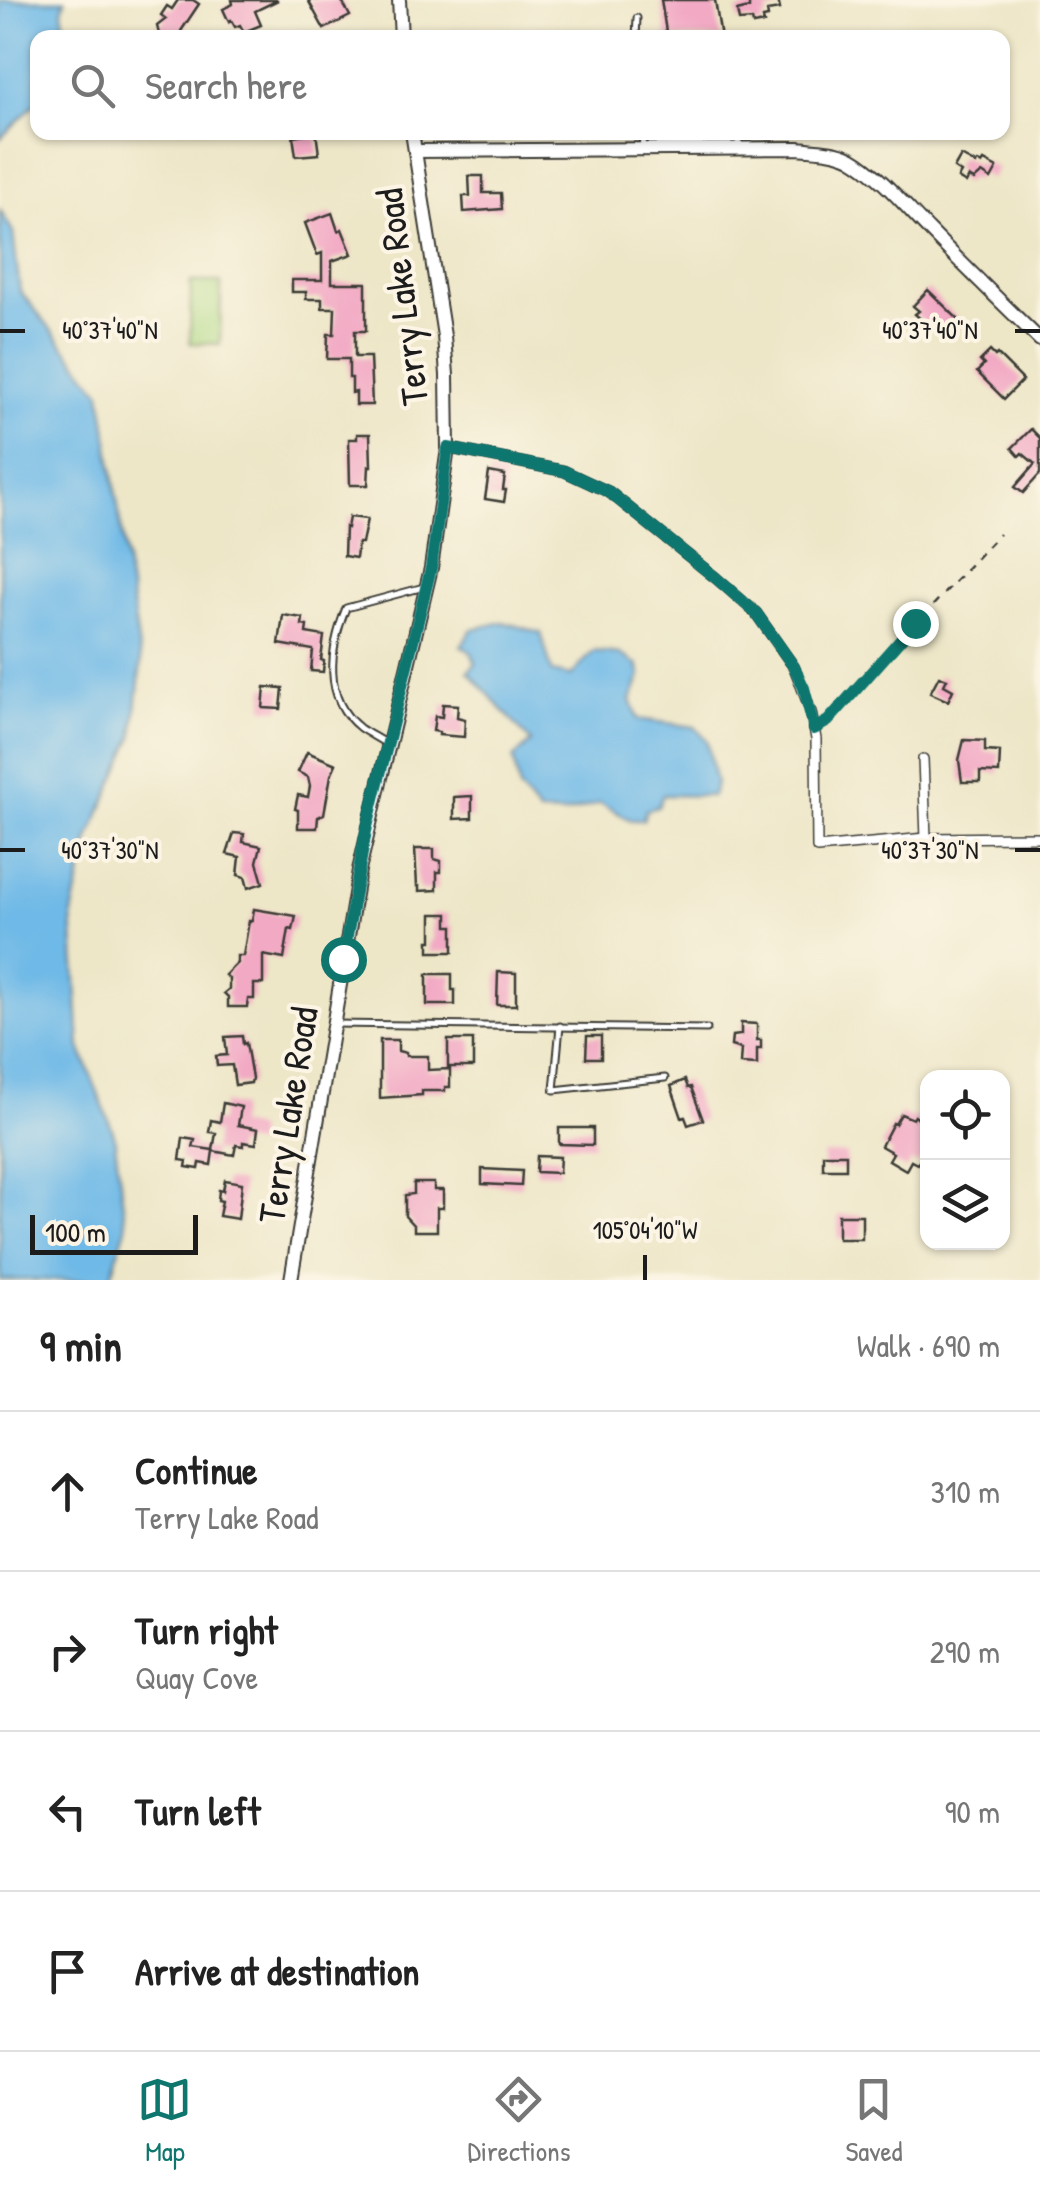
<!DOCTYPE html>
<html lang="en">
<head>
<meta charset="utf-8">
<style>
  :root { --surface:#fff; --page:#f2f2f2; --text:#222; --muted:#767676; --line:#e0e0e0; --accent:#0f766e }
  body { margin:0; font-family:"Patrick Hand",sans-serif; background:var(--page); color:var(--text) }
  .controls { position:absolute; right:30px; bottom:30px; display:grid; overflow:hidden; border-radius:20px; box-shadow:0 2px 8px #0004 }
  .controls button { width:90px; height:90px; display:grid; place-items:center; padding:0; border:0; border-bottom:2px solid var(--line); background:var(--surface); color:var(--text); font:50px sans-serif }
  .scale { position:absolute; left:30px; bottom:25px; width:168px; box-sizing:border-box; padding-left:10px; border:5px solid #1c1c1c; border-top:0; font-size:28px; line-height:35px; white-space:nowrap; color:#1c1c1c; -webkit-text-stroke:8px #fcf5e5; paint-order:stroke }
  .stop { position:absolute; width:30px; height:30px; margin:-22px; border:8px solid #0f766e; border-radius:50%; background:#fff }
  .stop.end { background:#0f766e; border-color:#fff; box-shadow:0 2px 10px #0008 }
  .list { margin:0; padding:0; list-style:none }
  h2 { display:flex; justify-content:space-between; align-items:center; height:130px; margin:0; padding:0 40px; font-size:42px }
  h2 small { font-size:32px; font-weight:400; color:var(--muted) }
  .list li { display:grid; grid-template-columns:65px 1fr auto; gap:30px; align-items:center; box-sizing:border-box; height:160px; padding:0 40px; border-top:2px solid var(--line) }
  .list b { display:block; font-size:38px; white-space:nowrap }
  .list p { margin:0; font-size:32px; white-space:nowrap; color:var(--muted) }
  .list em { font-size:32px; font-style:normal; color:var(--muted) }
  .icon { flex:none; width:55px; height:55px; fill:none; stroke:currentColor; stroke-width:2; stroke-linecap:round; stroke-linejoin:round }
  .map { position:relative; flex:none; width:1040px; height:1280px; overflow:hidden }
  .search { position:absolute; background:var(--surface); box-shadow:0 2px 8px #0004; left:30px; right:30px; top:30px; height:110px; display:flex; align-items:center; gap:25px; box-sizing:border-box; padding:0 35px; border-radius:20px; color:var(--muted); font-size:38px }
  .sheet { height:770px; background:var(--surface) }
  nav { display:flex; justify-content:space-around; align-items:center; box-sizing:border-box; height:140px; border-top:2px solid var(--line); background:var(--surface); font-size:28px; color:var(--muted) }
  nav a { display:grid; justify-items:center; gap:5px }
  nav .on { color:var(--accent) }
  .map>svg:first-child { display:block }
</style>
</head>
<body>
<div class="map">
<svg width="1040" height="1280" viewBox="0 0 1040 1280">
  <rect width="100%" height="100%" fill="#fcf5e5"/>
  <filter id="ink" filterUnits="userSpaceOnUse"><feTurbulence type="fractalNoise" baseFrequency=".01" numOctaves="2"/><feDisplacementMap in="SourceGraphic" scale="20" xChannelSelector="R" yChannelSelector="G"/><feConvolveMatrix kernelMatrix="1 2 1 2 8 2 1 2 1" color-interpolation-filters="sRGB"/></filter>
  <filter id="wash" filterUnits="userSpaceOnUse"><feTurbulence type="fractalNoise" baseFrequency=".0048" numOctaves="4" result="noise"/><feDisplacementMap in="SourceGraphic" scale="40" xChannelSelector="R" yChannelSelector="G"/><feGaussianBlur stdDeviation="2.25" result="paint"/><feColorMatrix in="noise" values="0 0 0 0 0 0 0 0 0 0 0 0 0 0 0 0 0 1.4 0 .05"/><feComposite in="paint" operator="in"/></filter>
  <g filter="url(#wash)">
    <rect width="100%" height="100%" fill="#ede6c7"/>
    <path fill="#afd985" stroke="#667a50" stroke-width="2.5" d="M191,282H221L220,344L190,343Z"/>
    <g fill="#6eb9e7" stroke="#456a82" stroke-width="2.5">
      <path d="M0,0H65L62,11L67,37L38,38L37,102L0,139Z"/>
      <path d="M0,210L13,232L20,291L101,392L141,663L133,738L89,839L72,914L80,1047L114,1134L126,1228L110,1280H0Z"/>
      <path d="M503,622L541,633L552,672L571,676L594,651L620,654L638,665L641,676L631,700L638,719L695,727L707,740L716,784L712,796L663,795L658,807L646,810L643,820H631L600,803L565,814L539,813L520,790L513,759L531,742L468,671L476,664L471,652L461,646L472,629Z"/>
    </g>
    <g id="blocks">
      <g fill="#f2a9c4">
        <path d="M178,0H193L199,4L181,31L187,38H166L159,34L157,26L166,19L161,15L167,6L172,9Z"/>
        <path d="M232,0H278L255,11L261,25L244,32L240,25L235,27L231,20L229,22L223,9L233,4Z"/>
        <path d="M308,0H341L350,16L324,29Z"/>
        <path d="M661,0H715L721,38H667Z"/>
        <path d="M767,0H778L780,9L767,11L768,17L763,18L764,23L753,25L752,20L739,21L737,11L749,8V3Z"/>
        <path d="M316,132L319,154L296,156L293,136Z"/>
        <path d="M961,156L976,164L978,162L982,164L984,161L997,168L991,179L982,173L974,180L969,177L966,183L958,178L961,173L954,168Z"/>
        <path d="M469,176H483V193H501L502,209L464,212L463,196H470Z"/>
        <path d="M332,213L338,231L342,229L352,254L332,261V283H366V331H355V357H370L372,405H356V392L352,393V378H349V359H327L328,334H334L335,308H322V299H306V292H292V280H322V253L317,255L305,223Z"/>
        <path d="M928,290L961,322L945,337L929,321L926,324L915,314L919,311L913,306Z"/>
        <path d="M990,351L995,356L997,354L1023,380L1004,399L977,372L984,365L980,361Z"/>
        <path d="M1031,429L1040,438V474L1023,493L1015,487L1035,464L1022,453L1019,456L1012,448Z"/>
        <path d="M357,434H370L371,466H369L368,485H350L349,439H357Z"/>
        <path d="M489,472L505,475L503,490H506L504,502L485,499Z"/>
        <path d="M349,517L367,519L362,543H358L356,558L344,556L345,527L347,528Z"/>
        <path d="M283,615L303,618L302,625L307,626L306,633L324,636L321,660L324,661L323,672L311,671L313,650L279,644Z"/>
        <path d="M939,676L947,679L944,685L953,690L948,701L930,693Z"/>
        <path d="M265,687L283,688L281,709L263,708Z"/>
        <path d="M443,704L458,705L457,717L465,719L464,737L439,735V732L433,731L435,716L442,717Z"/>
        <path d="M964,740L985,741V751L1000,752L999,773L980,772V782H962L959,760Z"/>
        <path d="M307,752L336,764L331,775L324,814L318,817L317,828H298V810L295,809L298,795L308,797L310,786L308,777L298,772Z"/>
        <path d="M472,796V818L454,819V797Z"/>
        <path d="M234,833L244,834L243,842L261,846L257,862L263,883L248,888L245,877L238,875L240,857L227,854Z"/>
        <path d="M415,849H434V859L441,861V872H437V890L419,891V886H417Z"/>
        <path d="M254,909L296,916L293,930L289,929L284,959L263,955V984H254V999H248L247,1007H228V997L224,993L229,989V978L225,975L237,963V956H243L249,921H252Z"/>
        <path d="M432,914H448V926H453V952H429V941H432Z"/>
        <path d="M498,972L516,973V1005H497Z"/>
        <path d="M427,974H452V990H455V1005H427Z"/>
        <path d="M741,1023L757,1024V1040H761V1049H757V1065L740,1064L741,1049L731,1046L732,1036L741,1035Z"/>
        <path d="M242,1036L243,1044L246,1043L252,1078L251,1083L235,1085L232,1065L217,1066L216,1056L227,1055L225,1037Z"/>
        <path d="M587,1036H601V1058H586Z"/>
        <path d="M380,1040H398V1051L406,1053V1056H428V1070L450,1069V1087H445V1091H422V1095L380,1098Z"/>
        <rect x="448" y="1040" width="25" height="27"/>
        <path d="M685,1080L688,1088L691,1087L703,1120L688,1125L685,1117L682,1118L671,1086Z"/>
        <path d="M223,1103L241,1107L238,1125L258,1129L256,1144L243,1142V1146L236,1145L234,1155L213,1151L211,1165L200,1163L199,1169L186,1167L187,1161L180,1160L183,1138L195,1140L193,1147L213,1150L216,1133L209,1132L211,1120L220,1122Z"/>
        <path d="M901,1114L913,1119L915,1116L928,1124V1163L921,1159L917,1164L911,1161L906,1170L889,1160L893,1153L881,1146L893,1123L895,1124Z"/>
        <path d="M559,1128H593V1145L559,1144Z"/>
        <rect x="823" y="1154" width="23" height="15"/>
        <path d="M537,1156L560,1157L559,1173L536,1172Z"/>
        <path d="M482,1169L522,1171L521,1186L482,1184Z"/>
        <path d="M225,1180L242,1183L238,1219L219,1216L222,1201L218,1200L219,1190L223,1191Z"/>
        <path d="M414,1183H434V1190H443V1208H437V1231H414V1226L405,1216V1195L414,1194Z"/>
        <rect x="838" y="1215" width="24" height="24"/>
      </g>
    </g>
  </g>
  <g filter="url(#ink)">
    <use href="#blocks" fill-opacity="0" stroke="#3b3a36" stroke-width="2.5"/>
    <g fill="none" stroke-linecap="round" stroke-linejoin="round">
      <defs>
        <g id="lane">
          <path d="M636,38L637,18"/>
          <path d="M642,132L643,148"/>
          <path d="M738,145L739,132"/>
          <path d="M388,745C379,739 369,734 360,728C322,698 330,648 346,608L424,587"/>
          <path d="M335,1024L707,1029"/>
          <path d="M560,1026L554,1090L665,1078"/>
        </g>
        <g id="street">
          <path d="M448,448L564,471L609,492L716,578L756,613L794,667L811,712L816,739L817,848L926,838L1040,837"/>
          <path d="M923,759L926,838"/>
        </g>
        <g id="secondary">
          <path d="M399,0L401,38"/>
          <path d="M415,151L798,148C815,150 835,150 851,158C879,174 907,208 930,231C966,268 1003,304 1040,340"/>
          <path d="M291,1280L359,870L431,568L448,448L447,375L444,336L412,132"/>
        </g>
      </defs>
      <use href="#lane" stroke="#3b3a36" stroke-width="9"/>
      <use href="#street" stroke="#3b3a36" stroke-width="12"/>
      <use href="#secondary" stroke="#3b3a36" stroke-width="16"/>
      <path stroke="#3b3a36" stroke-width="2.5" stroke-dasharray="8 8" stroke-linecap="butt" d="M824,723L999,534"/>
      <use href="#lane" stroke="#fff" stroke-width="5"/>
      <use href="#street" stroke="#fff" stroke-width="9"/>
      <use href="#secondary" stroke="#fff" stroke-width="12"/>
    </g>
  </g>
  <g fill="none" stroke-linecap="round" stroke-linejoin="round" filter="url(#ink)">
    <path stroke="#0f766e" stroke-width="12" d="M343,959L366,831L431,568L448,448L564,471L609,492L716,578L756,613L794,667L804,688L814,729L828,721L915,623"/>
  </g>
  <path fill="none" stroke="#1c1c1c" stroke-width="4" d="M0,331H25M1015,331H1040M0,850H25M1015,850H1040M645,1255V1280"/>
  <g text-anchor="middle" stroke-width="8" stroke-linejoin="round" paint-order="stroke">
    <g font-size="38" fill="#1c1c1c" stroke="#fcf5e5">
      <text transform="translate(402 297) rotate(-97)" y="13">Terry Lake Road</text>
      <text transform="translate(288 1115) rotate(-81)" y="13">Terry Lake Road</text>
    </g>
  </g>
  <g font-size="25" text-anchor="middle" fill="#1c1c1c" stroke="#fcf5e5" stroke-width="8" stroke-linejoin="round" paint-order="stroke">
    <text x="110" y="339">40°37'40"N</text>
    <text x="930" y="339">40°37'40"N</text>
    <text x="110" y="859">40°37'30"N</text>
    <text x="930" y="859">40°37'30"N</text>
    <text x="645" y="1239">105°04'10"W</text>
  </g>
</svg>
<div class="controls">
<button><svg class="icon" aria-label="locate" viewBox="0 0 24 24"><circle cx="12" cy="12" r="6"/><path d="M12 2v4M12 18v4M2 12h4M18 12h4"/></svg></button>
<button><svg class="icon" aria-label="layers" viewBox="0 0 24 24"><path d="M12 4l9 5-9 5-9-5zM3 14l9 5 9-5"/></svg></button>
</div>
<div class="scale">100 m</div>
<div class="stop" style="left:343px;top:959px"></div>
<div class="stop end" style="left:915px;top:623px"></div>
<div class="search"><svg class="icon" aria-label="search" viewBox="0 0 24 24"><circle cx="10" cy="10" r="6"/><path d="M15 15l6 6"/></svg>Search here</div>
</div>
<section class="sheet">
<h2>9 min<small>Walk · 690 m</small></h2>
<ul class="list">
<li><svg class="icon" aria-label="ahead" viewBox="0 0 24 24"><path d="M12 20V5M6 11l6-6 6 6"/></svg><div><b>Continue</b><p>Terry Lake Road</p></div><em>310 m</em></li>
<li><svg class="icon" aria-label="right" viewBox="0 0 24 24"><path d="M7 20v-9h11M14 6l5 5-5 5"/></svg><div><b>Turn right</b><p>Quay Cove</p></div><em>290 m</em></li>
<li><svg class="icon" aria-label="left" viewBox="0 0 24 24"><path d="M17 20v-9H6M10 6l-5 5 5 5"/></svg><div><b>Turn left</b></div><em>90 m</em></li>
<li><svg class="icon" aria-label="arrive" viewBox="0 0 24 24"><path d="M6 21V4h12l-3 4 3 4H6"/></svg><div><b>Arrive at destination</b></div></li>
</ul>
</section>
<nav>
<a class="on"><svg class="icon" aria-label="map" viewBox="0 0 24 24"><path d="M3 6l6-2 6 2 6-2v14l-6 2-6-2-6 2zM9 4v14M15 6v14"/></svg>Map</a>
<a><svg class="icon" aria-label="directions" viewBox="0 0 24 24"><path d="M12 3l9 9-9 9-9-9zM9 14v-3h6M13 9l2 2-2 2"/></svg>Directions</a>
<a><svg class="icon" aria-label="saved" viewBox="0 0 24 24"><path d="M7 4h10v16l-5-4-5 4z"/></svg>Saved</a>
</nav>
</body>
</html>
